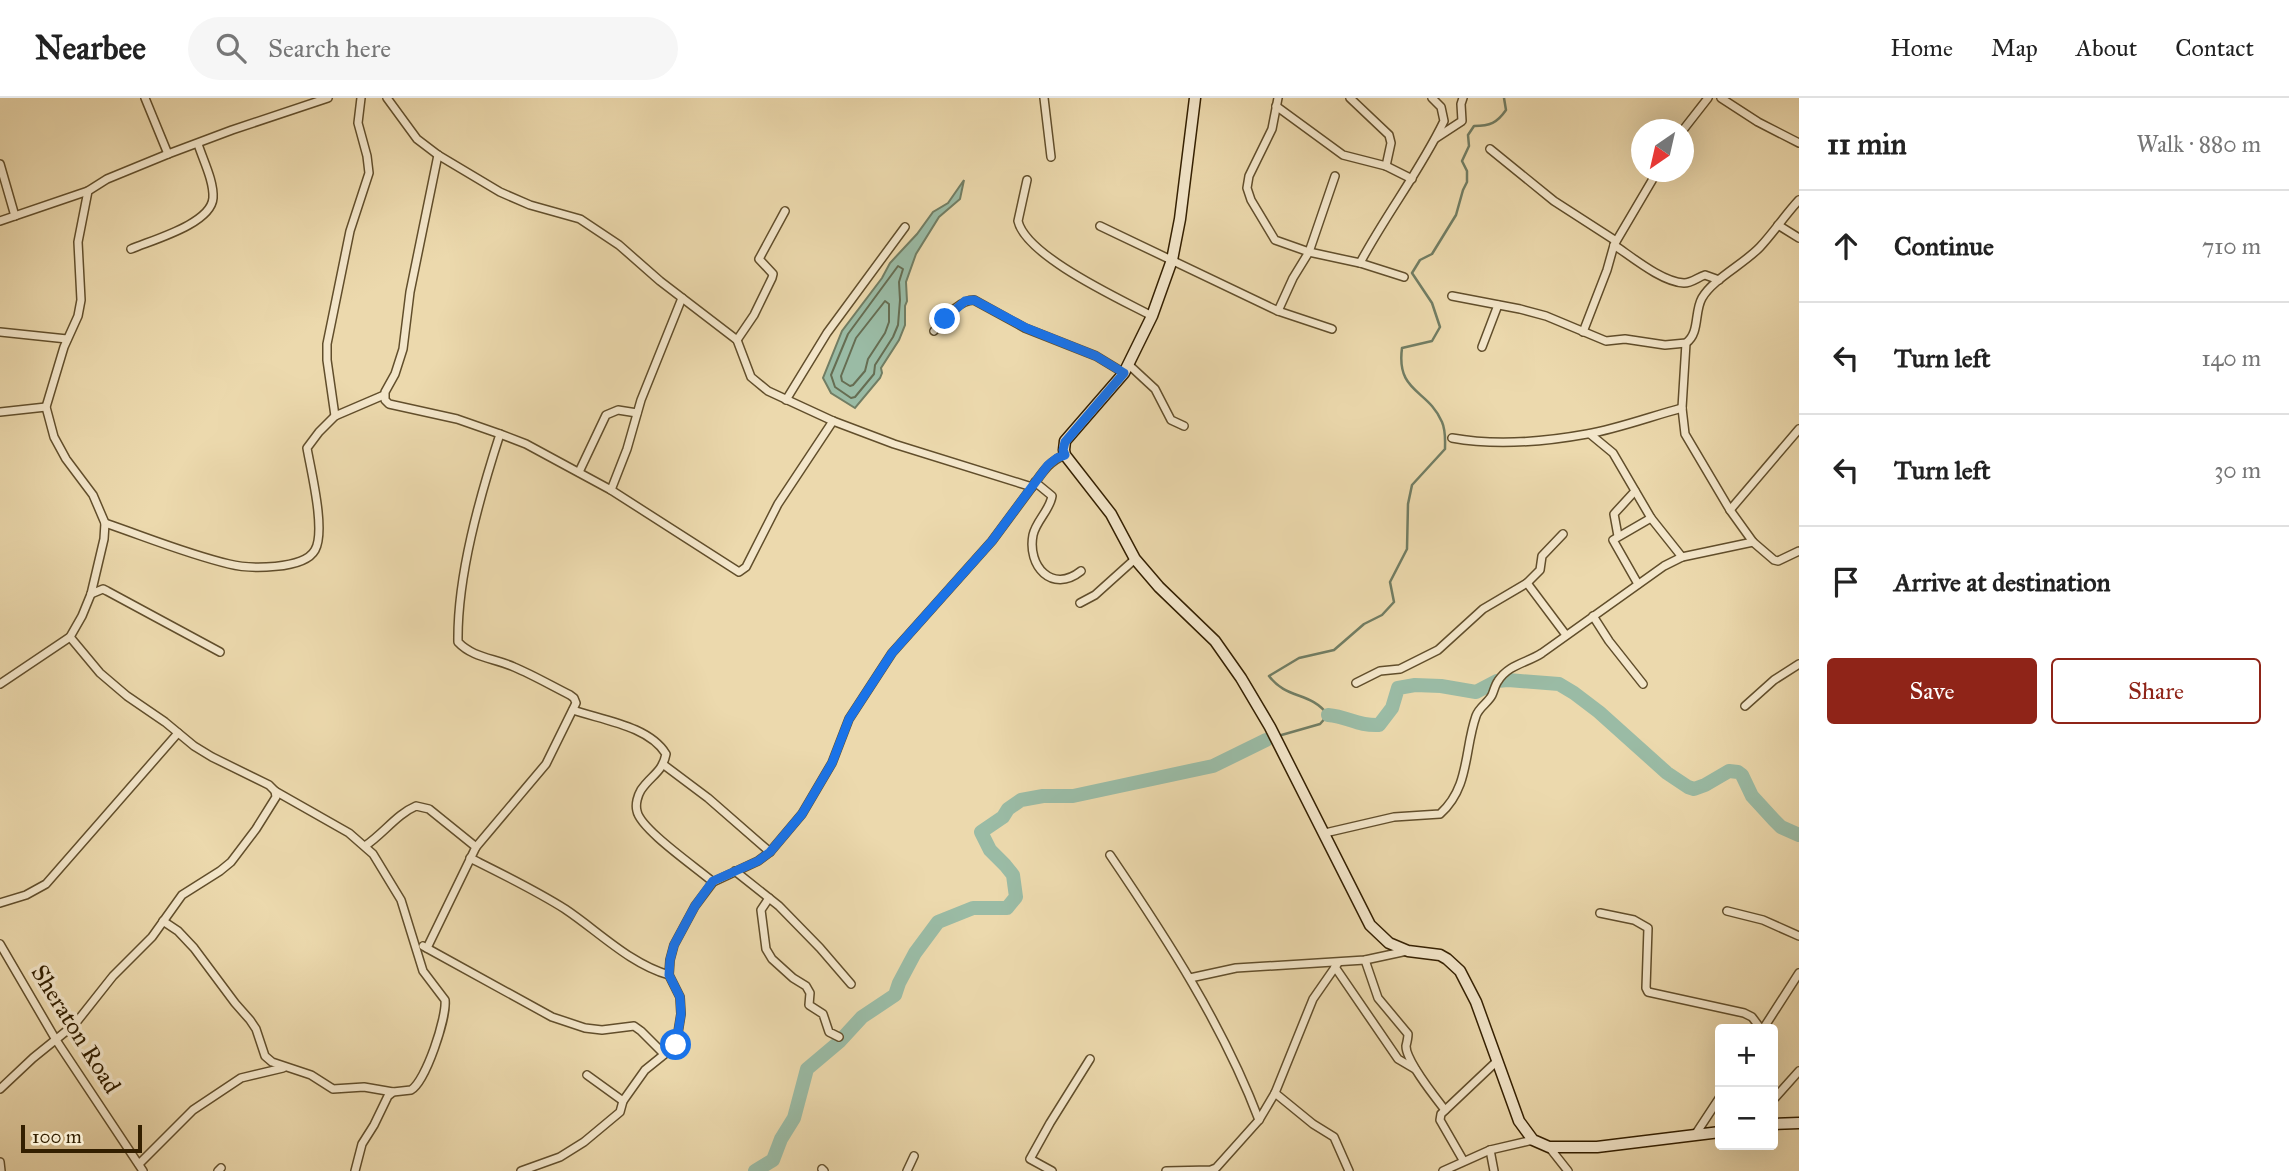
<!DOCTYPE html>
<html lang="en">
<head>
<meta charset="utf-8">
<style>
  :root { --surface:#fff; --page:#f6f6f6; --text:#222; --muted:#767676; --line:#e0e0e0; --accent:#8f2418 }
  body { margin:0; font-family:"IM FELL Great Primer",serif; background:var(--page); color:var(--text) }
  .controls { position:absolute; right:21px; bottom:21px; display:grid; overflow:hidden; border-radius:7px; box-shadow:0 7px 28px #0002 }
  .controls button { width:63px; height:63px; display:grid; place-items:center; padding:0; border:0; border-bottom:2px solid var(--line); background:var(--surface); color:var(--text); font:35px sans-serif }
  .compass { position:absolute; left:1631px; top:21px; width:63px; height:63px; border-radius:50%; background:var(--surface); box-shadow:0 7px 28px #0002; rotate:214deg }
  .scale { position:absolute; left:21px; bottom:18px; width:121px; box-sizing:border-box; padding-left:7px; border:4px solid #331f00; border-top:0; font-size:19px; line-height:24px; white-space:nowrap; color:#331f00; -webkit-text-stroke:5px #f3e6ca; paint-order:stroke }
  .stop { position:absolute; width:21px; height:21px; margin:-16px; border:5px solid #1a73e8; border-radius:50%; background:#fff }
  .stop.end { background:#1a73e8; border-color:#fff; box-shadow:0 2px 7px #0008 }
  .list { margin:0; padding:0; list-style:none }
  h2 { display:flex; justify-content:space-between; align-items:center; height:91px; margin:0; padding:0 28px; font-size:30px }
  h2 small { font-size:23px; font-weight:400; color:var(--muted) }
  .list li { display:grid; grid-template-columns:46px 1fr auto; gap:21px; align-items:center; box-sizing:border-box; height:112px; padding:0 28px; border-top:2px solid var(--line) }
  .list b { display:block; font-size:26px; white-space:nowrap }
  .list em { font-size:23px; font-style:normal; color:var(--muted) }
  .actions { display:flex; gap:14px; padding:21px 28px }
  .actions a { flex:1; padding:16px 0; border:2px solid var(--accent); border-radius:7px; text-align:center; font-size:24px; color:var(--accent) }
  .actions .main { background:var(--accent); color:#fff }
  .icon { flex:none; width:38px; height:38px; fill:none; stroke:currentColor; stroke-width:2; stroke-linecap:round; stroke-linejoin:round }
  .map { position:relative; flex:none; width:1799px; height:1073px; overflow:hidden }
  header { display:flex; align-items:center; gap:42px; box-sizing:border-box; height:98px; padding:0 35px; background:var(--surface); border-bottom:2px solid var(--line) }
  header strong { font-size:33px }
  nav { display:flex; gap:38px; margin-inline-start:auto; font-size:24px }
  .search { width:490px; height:63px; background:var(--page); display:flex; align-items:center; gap:18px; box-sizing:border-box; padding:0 24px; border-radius:38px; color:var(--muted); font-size:26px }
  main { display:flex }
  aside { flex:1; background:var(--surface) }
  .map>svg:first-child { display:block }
</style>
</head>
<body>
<header>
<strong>Nearbee</strong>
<div class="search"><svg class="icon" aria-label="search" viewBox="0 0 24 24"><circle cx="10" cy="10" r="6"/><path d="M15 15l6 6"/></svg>Search here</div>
<nav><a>Home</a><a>Map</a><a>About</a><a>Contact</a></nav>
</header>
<main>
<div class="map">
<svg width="1799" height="1073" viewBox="0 0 1799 1073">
  <rect width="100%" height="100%" fill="#ecd9ad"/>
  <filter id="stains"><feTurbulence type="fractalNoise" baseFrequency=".00286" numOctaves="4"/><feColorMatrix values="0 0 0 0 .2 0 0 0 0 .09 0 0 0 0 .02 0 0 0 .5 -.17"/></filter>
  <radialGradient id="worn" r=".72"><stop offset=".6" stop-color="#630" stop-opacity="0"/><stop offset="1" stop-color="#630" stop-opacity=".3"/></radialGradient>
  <path fill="#9abba5" stroke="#717d63" stroke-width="2" d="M964,82L960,101L939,119L916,156L906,184L907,203L905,208V227L899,242L881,270L882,275L880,280L855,310L831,295L823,280L842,233L882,180L890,165L917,136L933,114L948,105Z"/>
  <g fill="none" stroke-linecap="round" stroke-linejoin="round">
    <g stroke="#666d52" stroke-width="2">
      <path d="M898,168L903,171L899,184L900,202L898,227L893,239L875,267L874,276L855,299L851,300L835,289L831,277L848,236Z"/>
      <path d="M885,203L889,206V224L885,235L868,261L865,273L853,287L850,288L842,283L841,278L856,240Z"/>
    </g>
    <path stroke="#717d63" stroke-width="2.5" d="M1278,638L1320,626L1328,617C1310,593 1287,602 1269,578L1299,560L1334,552L1364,526L1382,517L1394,504L1390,484L1407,451L1408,406L1412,387L1445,351C1445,342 1446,333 1442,324C1428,291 1396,295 1402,250L1432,243L1440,229L1432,205L1412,175L1420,162L1432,156L1456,117L1463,92L1467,84V73L1462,63L1469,48L1468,37L1474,28C1490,28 1497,25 1506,12L1504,0"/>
    <g stroke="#9abba5" stroke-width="14">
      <path d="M1328,617C1349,619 1357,628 1379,627L1392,610L1398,590L1415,587L1441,588L1476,594L1497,583L1508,582L1559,586L1574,595L1599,614L1667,675L1688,689L1694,691L1705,687L1729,673L1738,674L1742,677L1752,698L1774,722L1781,729L1799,737"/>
      <path d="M755,1073L773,1062L781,1041L794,1020L807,971L839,944L862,919L895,897L899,885L915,855L938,824L973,810H1007L1016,799L1013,777L1005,767L990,752L981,734L1003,719L1008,711L1021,702L1043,698H1073L1213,668L1266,642"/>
    </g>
    <defs>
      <g id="street">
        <path d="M145,0L168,56"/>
        <path d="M387,0L417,41L438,57L500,94L530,107L580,121L619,147L660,183L737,242L751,279L768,293L833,323L894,346L1032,389C1042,375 1049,363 1065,357"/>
        <path d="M1044,0L1051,59"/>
        <path d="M1278,0L1272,31L1249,78L1247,90L1251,102L1275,142L1309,154L1360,165L1404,179"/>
        <path d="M1350,0L1389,37L1391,45L1386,68"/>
        <path d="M1721,0L1758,24L1799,45"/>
        <path d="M1276,8L1343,57L1386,68L1412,81"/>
        <path d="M1683,32L1708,0"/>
        <path d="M1436,40L1462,23L1461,6L1463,0"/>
        <path d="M1490,51L1554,103L1616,143"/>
        <path d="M0,66L15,118"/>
        <path d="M1027,82L1018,123C1026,158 1120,201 1152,218"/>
        <path d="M0,123L88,93"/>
        <path d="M1778,127L1799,140"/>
        <path d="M1100,128L1278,213L1332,231"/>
        <path d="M1614,147C1632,159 1662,184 1684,185C1692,185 1698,179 1705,177L1719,182"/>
        <path d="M131,151C152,142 211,126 213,100C214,83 203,62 198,46"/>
        <path d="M1360,165C1386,116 1420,73 1444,23L1441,9L1432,0"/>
        <path d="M1452,198L1520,211L1546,218L1606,243L1625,241L1665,247L1686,245C1700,235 1694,214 1702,200C1713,181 1744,166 1760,149C1774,134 1785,117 1799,102"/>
        <path d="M1278,213L1293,180L1309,154L1335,78"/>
        <path d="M934,233C944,222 958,202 974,202L1025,230L1096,258L1124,275"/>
        <path d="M0,234L67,241"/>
        <path d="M1583,234L1607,172L1614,147L1657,74"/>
        <path d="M737,242L754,217L772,180L773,176L759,161L785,113"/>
        <path d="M1686,245L1682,310L1685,336L1730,412L1753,444L1774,462L1778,463L1799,453"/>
        <path d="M1482,249L1498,207"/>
        <path d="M1128,266L1155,291L1171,322L1184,328"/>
        <path d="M786,302L827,235L905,129"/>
        <path d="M0,314L46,309"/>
        <path d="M335,318L327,262V246L350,133L369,75L367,58L358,25L361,0"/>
        <path d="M500,336L526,346L611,392L739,474L746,469L778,406L833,323"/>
        <path d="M1590,336L1613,355L1651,420L1682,459"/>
        <path d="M1452,340C1496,348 1543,344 1587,336C1617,331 1652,318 1682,310"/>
        <path d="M579,374L606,317L618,312L637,315"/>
        <path d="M1035,384L1052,398C1050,412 1036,423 1033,437C1027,468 1052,496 1081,473"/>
        <path d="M611,392L627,351L641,302L682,200"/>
        <path d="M1730,412L1799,331"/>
        <path d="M105,425C146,439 187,456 229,466C249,471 304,472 315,452C326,433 311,373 307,350L319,334L335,318L384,297"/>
        <path d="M1618,438L1614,416L1635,393"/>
        <path d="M1527,485L1540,472L1542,458L1563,436"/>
        <path d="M1638,486L1613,442L1651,420"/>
        <path d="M91,496L103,491L107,493L220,554"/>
        <path d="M1080,505L1095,497L1135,461"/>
        <path d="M1593,518L1609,543L1643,586"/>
        <path d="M1356,585L1380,573L1400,571L1438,552L1483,511L1527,485L1566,537"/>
        <path d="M0,586L70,539L82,518L91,496L104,441L105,425L93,397L66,361L54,339L46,309L64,249L78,218L81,202L78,144L88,93L107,81L168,56L232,32L328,0"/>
        <path d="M1745,608L1774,582L1799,566"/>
        <path d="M573,612C602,622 649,628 666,656C662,675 651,677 641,692C638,697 635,706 637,713C640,731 697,770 713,784"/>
        <path d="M664,667L708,700L770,754"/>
        <path d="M275,693L349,735L373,756L401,802L423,873L445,902C447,919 426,983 411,992L393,994L388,998L374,1027L362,1046L355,1073"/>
        <path d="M1325,735L1394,719L1440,716C1470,689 1464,652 1476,618C1479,609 1488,605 1492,597C1494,593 1495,587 1498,583C1509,566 1527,565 1542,555C1583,526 1623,497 1664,468L1682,459L1753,444"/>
        <path d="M365,748C384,735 397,716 416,708L429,711L476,749"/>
        <path d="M1110,757C1167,841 1223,927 1259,1022"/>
        <path d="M470,760C502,776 535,792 565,811C598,833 630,866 669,877"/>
        <path d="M735,773L779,808L820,850L851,886"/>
        <path d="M769,800L761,812L766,851L772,861L793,880L806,888L810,895L809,907L823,916L829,934L839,939"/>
        <path d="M0,805L26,797L46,786L178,635"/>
        <path d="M1727,813L1763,822L1799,838"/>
        <path d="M1600,815L1634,822L1648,830L1646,890L1648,894L1744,915L1752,919L1761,931"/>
        <path d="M163,823L178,833L194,850L235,905L250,922L256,931L265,958L272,964L311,977L333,991L364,989L393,994"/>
        <path d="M0,846L56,942L143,1073"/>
        <path d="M423,848L552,919L585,930L602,932L634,928L641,933L664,956"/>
        <path d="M427,850L476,749L546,666L576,605L574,600L570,597C552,588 533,577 514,569C494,560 473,560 458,544C457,478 480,398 500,336L457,321L389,306L385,302V294L395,276L403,251L410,194L438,57"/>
        <path d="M1365,862L1378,900L1408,936C1408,940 1407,944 1406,948C1406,963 1435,999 1445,1012"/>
        <path d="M1335,869L1398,961L1415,971"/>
        <path d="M1190,880L1236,870L1365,862L1407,853"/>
        <path d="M1763,931L1799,875"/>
        <path d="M587,977L623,1003"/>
        <path d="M0,991L33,960L75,926L113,878L152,839L182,797L220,773L231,764L256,731L276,699L275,693L269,687L212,659L194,648L165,624L127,598L100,575L70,539"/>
        <path d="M1275,995L1313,1026L1334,1039L1349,1073"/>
        <path d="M1773,1002L1799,973"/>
        <path d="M1695,1037L1720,999"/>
        <path d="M1549,1049L1568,1073"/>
        <path d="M1490,1052L1494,1073"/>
        <path d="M1463,1062L1440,1022L1441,1016L1496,964"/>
        <path d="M0,1064L1,1073"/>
        <path d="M139,1066L193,1012L241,980L283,970"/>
        <path d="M822,1071L824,1073"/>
        <path d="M218,1073L221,1070"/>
        <path d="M521,1073L560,1059L584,1044L620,1014L623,1003L645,972L676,947L681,916L680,899L669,877L670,862L674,847L695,808L713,784L758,763L770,754L802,716L832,665L849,621L892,555L992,443L1032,389"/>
        <path d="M907,1073L914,1058"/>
        <path d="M1052,1073L1030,1061L1050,1025L1090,961"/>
        <path d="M1166,1073L1211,1072L1216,1070L1259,1022L1275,995L1313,901L1338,865"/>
        <path d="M1443,1073L1490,1052L1533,1042"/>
      </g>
      <g id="secondary">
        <path d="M1195,0L1180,121L1172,162L1152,218L1124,275L1065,343L1064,352L1065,357L1111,416L1135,461L1159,489L1215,543L1241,580L1270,629L1370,827L1389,845L1408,853L1440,857L1447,861L1460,873L1476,904L1519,1023L1533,1042L1549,1049H1597L1720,1034"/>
        <path d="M1773,1026L1799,1025"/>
      </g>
    </defs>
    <use href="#street" stroke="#614e2b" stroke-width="10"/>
    <use href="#secondary" stroke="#331f00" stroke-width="13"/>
    <use href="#street" stroke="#f3e6ca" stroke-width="7"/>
    <use href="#secondary" stroke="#f3e6ca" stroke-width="10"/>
  </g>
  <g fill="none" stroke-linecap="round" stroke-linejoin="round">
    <path stroke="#1a73e8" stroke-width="9" d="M676,947L681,916L680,899L669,877L670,862L674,847L695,808L713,783L758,763L770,754L802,716L832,665L849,621L892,555L992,443L1048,367L1057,360L1065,357L1063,352L1065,344L1124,275L1096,258L1026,230L974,202L965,203L945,221"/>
  </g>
  <g text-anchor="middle" stroke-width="7" stroke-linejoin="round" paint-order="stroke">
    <g font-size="24" fill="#331f00" stroke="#f3e6ca">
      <text transform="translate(76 931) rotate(58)" y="8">Sheraton Road</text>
    </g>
  </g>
  <rect width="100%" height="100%" filter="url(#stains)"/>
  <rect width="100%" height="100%" fill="url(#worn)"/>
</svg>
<div class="controls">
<button>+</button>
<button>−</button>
</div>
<svg class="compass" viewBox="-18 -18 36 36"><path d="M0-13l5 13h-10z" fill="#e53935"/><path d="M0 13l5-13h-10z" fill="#767676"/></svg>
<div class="scale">100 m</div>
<div class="stop" style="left:676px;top:947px"></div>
<div class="stop end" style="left:945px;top:221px"></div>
</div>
<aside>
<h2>11 min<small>Walk · 880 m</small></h2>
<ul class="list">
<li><svg class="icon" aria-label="ahead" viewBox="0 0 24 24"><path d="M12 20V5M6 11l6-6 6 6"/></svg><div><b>Continue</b></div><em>710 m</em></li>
<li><svg class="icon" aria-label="left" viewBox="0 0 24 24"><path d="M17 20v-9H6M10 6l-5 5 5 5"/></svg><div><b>Turn left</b></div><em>140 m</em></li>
<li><svg class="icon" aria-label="left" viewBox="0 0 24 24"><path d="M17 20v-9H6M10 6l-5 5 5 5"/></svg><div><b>Turn left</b></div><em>30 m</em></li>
<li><svg class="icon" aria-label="arrive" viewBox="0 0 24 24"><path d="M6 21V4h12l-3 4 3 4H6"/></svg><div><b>Arrive at destination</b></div></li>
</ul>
<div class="actions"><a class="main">Save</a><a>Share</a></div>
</aside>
</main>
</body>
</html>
